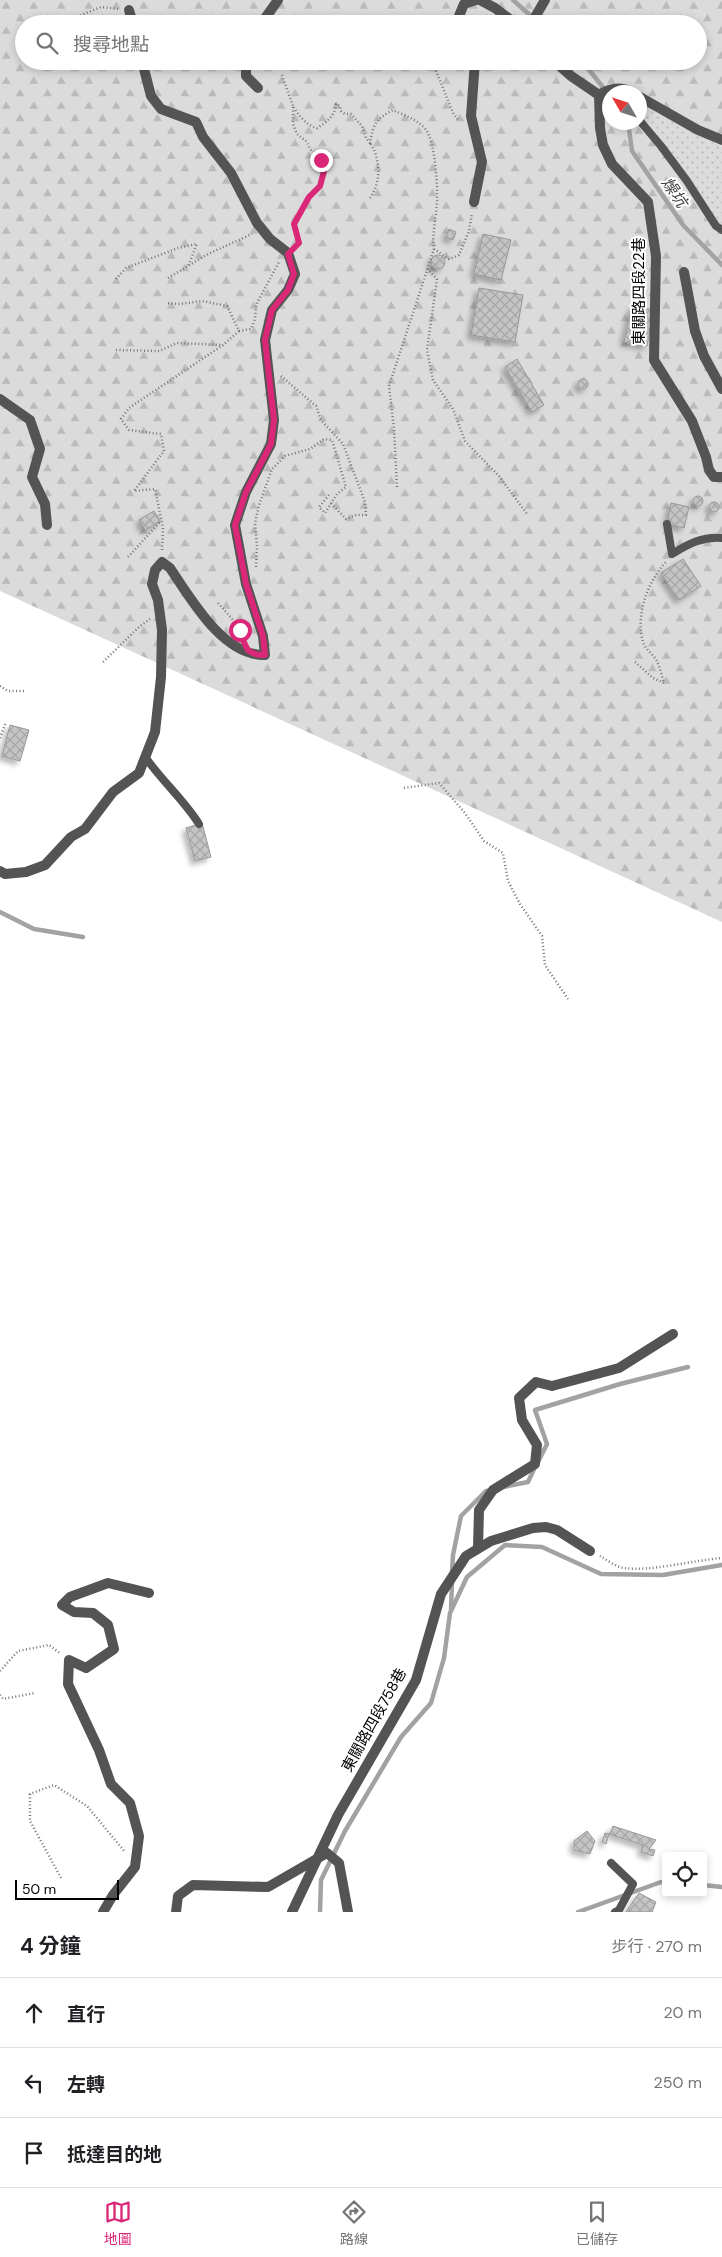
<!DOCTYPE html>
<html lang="zh-TW">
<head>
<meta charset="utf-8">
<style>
  :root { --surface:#fff; --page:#f2f2f2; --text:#202124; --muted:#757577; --line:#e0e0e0; --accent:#db2777 }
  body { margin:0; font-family:"DM Sans","Noto Sans TC",sans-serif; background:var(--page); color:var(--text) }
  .controls { position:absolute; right:15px; bottom:15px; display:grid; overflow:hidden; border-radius:5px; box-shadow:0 2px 8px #0003 }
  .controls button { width:45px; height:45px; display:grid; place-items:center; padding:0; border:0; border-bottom:1px solid var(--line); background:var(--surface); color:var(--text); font:25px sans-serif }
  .compass { position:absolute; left:602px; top:85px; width:45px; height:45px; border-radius:50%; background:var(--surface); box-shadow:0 2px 8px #0003; rotate:309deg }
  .scale { position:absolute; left:15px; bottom:12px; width:104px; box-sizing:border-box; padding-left:5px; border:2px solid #000; border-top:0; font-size:14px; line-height:18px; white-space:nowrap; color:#000; -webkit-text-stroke:4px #fff; paint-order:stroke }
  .stop { position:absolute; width:15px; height:15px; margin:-11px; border:4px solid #db2777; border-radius:50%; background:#fff }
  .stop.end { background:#db2777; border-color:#fff; box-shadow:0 1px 5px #0008 }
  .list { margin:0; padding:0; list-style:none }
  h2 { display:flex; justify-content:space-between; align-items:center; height:65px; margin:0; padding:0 20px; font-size:21px }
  h2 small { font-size:16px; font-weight:400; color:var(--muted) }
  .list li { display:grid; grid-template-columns:32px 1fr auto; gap:15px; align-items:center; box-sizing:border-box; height:70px; padding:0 20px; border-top:1px solid var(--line) }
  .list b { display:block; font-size:19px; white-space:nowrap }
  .list em { font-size:16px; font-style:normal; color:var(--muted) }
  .icon { flex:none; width:28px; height:28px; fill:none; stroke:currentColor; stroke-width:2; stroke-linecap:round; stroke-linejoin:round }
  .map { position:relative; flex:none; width:722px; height:1912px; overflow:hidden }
  .search { position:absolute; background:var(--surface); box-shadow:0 2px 8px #0003; left:15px; right:15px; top:15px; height:55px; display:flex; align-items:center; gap:12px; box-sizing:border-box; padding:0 18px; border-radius:28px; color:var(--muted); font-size:19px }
  .sheet { height:275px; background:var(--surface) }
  nav { display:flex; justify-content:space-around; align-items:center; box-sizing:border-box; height:70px; border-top:1px solid var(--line); background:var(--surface); font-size:14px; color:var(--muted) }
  nav a { display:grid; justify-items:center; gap:2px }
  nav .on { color:var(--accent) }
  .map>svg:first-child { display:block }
</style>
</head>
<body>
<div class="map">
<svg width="722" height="1912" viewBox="0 0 722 1912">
  <defs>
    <pattern id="forest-firs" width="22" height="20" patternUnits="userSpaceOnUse" patternTransform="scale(1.25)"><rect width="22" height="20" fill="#dbdbdb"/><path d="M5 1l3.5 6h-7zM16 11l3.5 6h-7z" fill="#bababa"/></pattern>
    <pattern id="park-dots" width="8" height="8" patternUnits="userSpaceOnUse" patternTransform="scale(1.25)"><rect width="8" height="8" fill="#dbdbdb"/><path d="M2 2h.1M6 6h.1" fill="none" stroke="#bababa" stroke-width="1.8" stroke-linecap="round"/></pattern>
    <pattern id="building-cross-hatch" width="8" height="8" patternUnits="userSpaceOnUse" patternTransform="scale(1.25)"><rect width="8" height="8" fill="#c4c4c4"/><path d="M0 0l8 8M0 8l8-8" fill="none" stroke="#a7a7a7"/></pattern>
    <filter id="shadow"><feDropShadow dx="-4" dy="4" stdDeviation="2.5" flood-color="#0004"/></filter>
  </defs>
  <rect width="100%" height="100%" fill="#fff"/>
  <path fill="url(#forest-firs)" fill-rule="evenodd" d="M0,0H722V922L0,591ZM24,24H698V61H24ZM610,92H640V122H610Z"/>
  <path fill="url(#park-dots)" d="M640,97L722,140V230L640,121Z"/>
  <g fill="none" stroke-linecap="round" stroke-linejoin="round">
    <g stroke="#a2a2a2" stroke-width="4.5">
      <path d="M513,0L540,24"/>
      <path d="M582,61L610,96"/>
      <path d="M628,122L632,151L683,225L722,265"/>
      <path d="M0,912L34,929L83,937"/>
      <path d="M539,1460L547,1444L535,1410L620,1384L688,1367"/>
      <path d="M503,1487L528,1482L535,1467"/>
      <path d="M452,1572L453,1555L461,1516L486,1491L491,1490"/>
      <path d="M451,1609L452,1582"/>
      <path d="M703,1885L722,1887"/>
      <path d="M320,1912L321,1880L345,1831L401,1737L431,1703L444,1658L450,1613L467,1577L505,1545L542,1547L601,1574L663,1575L722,1565"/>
      <path d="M578,1912L661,1882L666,1883"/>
    </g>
  </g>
  <g fill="url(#building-cross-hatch)" stroke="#989898" filter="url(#shadow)">
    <path d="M449,229L456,232L453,240L446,237Z"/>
    <path d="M483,234L511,240L501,280L474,274Z"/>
    <circle cx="438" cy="262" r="7"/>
    <path d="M479,288L523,295L515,342L471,335Z"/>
    <path d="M632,306L654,310L647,346L624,342Z"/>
    <path d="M517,359L544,405L532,412L505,367Z"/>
    <circle cx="583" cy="384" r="5"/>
    <circle cx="698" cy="501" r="5"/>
    <circle cx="714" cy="507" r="5"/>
    <path d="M671,503L689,507L684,528L667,524Z"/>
    <path d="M154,511L160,522L145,530L139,520Z"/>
    <path d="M683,559L701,586L679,600L661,573Z"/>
    <path d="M10,725L29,730L20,761L2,756Z"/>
    <path d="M202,823L211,857L195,861L186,828Z"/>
    <path d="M613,1826L656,1840L649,1849L655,1850L653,1856L641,1852L643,1845L609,1834L606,1844L602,1842L605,1833L610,1834Z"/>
    <path d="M587,1831L595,1841L590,1854L574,1850V1841Z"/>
    <path d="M639,1893L656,1902L652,1912H626Z"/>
  </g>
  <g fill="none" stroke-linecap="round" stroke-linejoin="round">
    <g stroke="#767676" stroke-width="2.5" stroke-dasharray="1 2.5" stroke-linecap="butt">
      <path d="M63,18L79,16L101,7L119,9"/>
      <path d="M432,61L453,113L459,121"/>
      <path d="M282,75L293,106"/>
      <path d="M370,198C381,183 381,159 370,143"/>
      <path d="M295,246L299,243L294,224L309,197L320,187L324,171L321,160L316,154L310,149L307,142L297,134L293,124V106C298,115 307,126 317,128C327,122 335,116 336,104L340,106L341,111L345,114H351L362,126L366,138L370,143C373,124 376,119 393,110C403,115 419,120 426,130C435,141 438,188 437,202C436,219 432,232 434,249L449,259L459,255L469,231L472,213"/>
      <path d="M427,269L437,279L427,350L433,380L453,409L465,441L499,476L527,514"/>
      <path d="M168,278L208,254L252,234"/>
      <path d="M116,279L126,268L178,248L197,244L188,266"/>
      <path d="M239,331L251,329L255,319L256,305L279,262"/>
      <path d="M116,350L159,351L177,343L223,345"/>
      <path d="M281,376L316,406L321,420L343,444L365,502L366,515H356L346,519L331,503"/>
      <path d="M397,487L394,429L389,386L434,249"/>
      <path d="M162,550L163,528L155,489L134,491L164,451L161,434L129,430L121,419L129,408L223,345L239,331L227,306L202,301L180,304L166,303"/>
      <path d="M128,557L160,522"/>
      <path d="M256,567L257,546L255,523L259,505L272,469L285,456L310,449L324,439L332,440L346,487L337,494L325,513L319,507L329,495"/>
      <path d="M218,603L233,620L242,636"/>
      <path d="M103,662L139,627L150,619"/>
      <path d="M635,662L653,678L664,683C662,676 660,668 657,661C653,654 645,649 643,642C635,615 648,581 666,562"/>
      <path d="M0,686L8,691H24"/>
      <path d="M0,738L6,722"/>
      <path d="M404,788L439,783L465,813L484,841L503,853L508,881L520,904L542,936L545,965L568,999"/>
      <path d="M600,1556C607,1560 616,1567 624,1568C649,1572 695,1560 722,1558"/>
      <path d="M0,1671L18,1651L49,1645L61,1654"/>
      <path d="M0,1695L3,1699L35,1693"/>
      <path d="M61,1878L30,1821V1794L54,1785L87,1806L125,1852"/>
    </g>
    <g stroke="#545454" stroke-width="8">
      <path d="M640,121L661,146L687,181L716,226L722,230"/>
      <path d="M667,524L672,554C688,544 703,536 722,538"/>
      <path d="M146,758C162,781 184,800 199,824"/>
      <path d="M611,1863L633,1884L619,1910L615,1912"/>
    </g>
    <g stroke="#545454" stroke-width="10">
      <path d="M480,0L495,8L516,24"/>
      <path d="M129,10L133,24"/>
      <path d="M261,24L278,0"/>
      <path d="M463,24L459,16L464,4L476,0"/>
      <path d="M531,24L545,0"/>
      <path d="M246,61V76L258,88"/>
      <path d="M554,61L571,76L599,95"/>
      <path d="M599,95L600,128L603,145L612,164L648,202L656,256L654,360L692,421L706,457L709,470L714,477H722"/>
      <path d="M599,95C610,88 620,86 631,92"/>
      <path d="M640,97L698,130L722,140"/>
      <path d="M474,202L482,162L471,116L475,61"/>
      <path d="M684,272L695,331L704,356L722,389"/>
      <path d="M0,399L30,420L40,449L32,477L45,504L47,525"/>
      <path d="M0,871L5,874L26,872L45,865L71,837L85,829L113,792L139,773L155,732L161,677L162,630L158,600L152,584L155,570L162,562L170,568C191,599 223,656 265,655L263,636L246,584L235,525L246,492L271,444L274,420L265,340L272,310L288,290L295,274L288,253L270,239L257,223L231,173L203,137L196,122L161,109L151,96L142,61"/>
      <path d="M478,1548L479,1510L493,1490L535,1464L537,1445L522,1420L519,1398L536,1382L552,1386L619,1368L673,1334"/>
      <path d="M103,1912L113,1895L135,1867L139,1836L130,1803L111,1784L99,1750L68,1684L69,1660L86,1668L114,1649L108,1625L93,1613L74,1612L62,1605L70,1597L108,1583L149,1593"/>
      <path d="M176,1912L178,1896L193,1885L268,1887L327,1853L339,1863L348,1912"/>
      <path d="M292,1912L338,1815L416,1680L441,1594L466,1556L491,1541L533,1528L546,1527L557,1530L590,1551"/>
    </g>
  </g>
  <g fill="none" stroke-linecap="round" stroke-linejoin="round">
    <path stroke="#db2777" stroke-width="6" d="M240,630C246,647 245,655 265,655L263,636L246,584L235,525L246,492L271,444L274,420L265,340L272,310L288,290L294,274L288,254L299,243L294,224L309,197L320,186L324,171L321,160"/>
  </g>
  <g text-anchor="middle" stroke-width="4" stroke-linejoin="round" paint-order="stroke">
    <g font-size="15" fill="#000" stroke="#fff">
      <text transform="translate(639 291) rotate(-90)" y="5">東關路四段22巷</text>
      <text transform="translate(374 1720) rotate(-61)" y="5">東關路四段758巷</text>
    </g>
    <g font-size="16" font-style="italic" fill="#434343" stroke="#fff">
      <text transform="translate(675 192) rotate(56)" y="6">燥坑</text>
    </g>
  </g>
</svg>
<div class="controls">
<button><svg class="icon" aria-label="locate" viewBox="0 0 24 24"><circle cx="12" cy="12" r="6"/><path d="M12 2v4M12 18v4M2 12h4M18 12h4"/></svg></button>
</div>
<svg class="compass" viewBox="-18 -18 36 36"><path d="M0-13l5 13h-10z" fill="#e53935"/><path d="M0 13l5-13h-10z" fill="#757577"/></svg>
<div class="scale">50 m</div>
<div class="stop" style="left:240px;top:630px"></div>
<div class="stop end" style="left:321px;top:160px"></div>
<div class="search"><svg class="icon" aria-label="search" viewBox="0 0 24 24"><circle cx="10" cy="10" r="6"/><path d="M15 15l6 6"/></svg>搜尋地點</div>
</div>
<section class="sheet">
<h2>4 分鐘<small>步行 · 270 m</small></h2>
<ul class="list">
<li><svg class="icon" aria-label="ahead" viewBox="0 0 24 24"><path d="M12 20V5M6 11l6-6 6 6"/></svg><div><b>直行</b></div><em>20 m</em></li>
<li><svg class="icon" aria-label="left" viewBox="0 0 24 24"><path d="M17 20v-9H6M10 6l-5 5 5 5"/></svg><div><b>左轉</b></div><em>250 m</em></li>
<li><svg class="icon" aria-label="arrive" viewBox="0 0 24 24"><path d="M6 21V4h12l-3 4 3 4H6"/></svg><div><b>抵達目的地</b></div></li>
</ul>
</section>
<nav>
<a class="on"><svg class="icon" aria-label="map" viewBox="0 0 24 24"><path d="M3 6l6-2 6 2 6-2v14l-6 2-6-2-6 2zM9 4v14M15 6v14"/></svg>地圖</a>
<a><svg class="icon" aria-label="directions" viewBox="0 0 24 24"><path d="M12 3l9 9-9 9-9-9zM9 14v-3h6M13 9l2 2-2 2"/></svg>路線</a>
<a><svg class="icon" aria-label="saved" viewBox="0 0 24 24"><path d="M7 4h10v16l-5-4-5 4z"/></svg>已儲存</a>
</nav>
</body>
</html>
